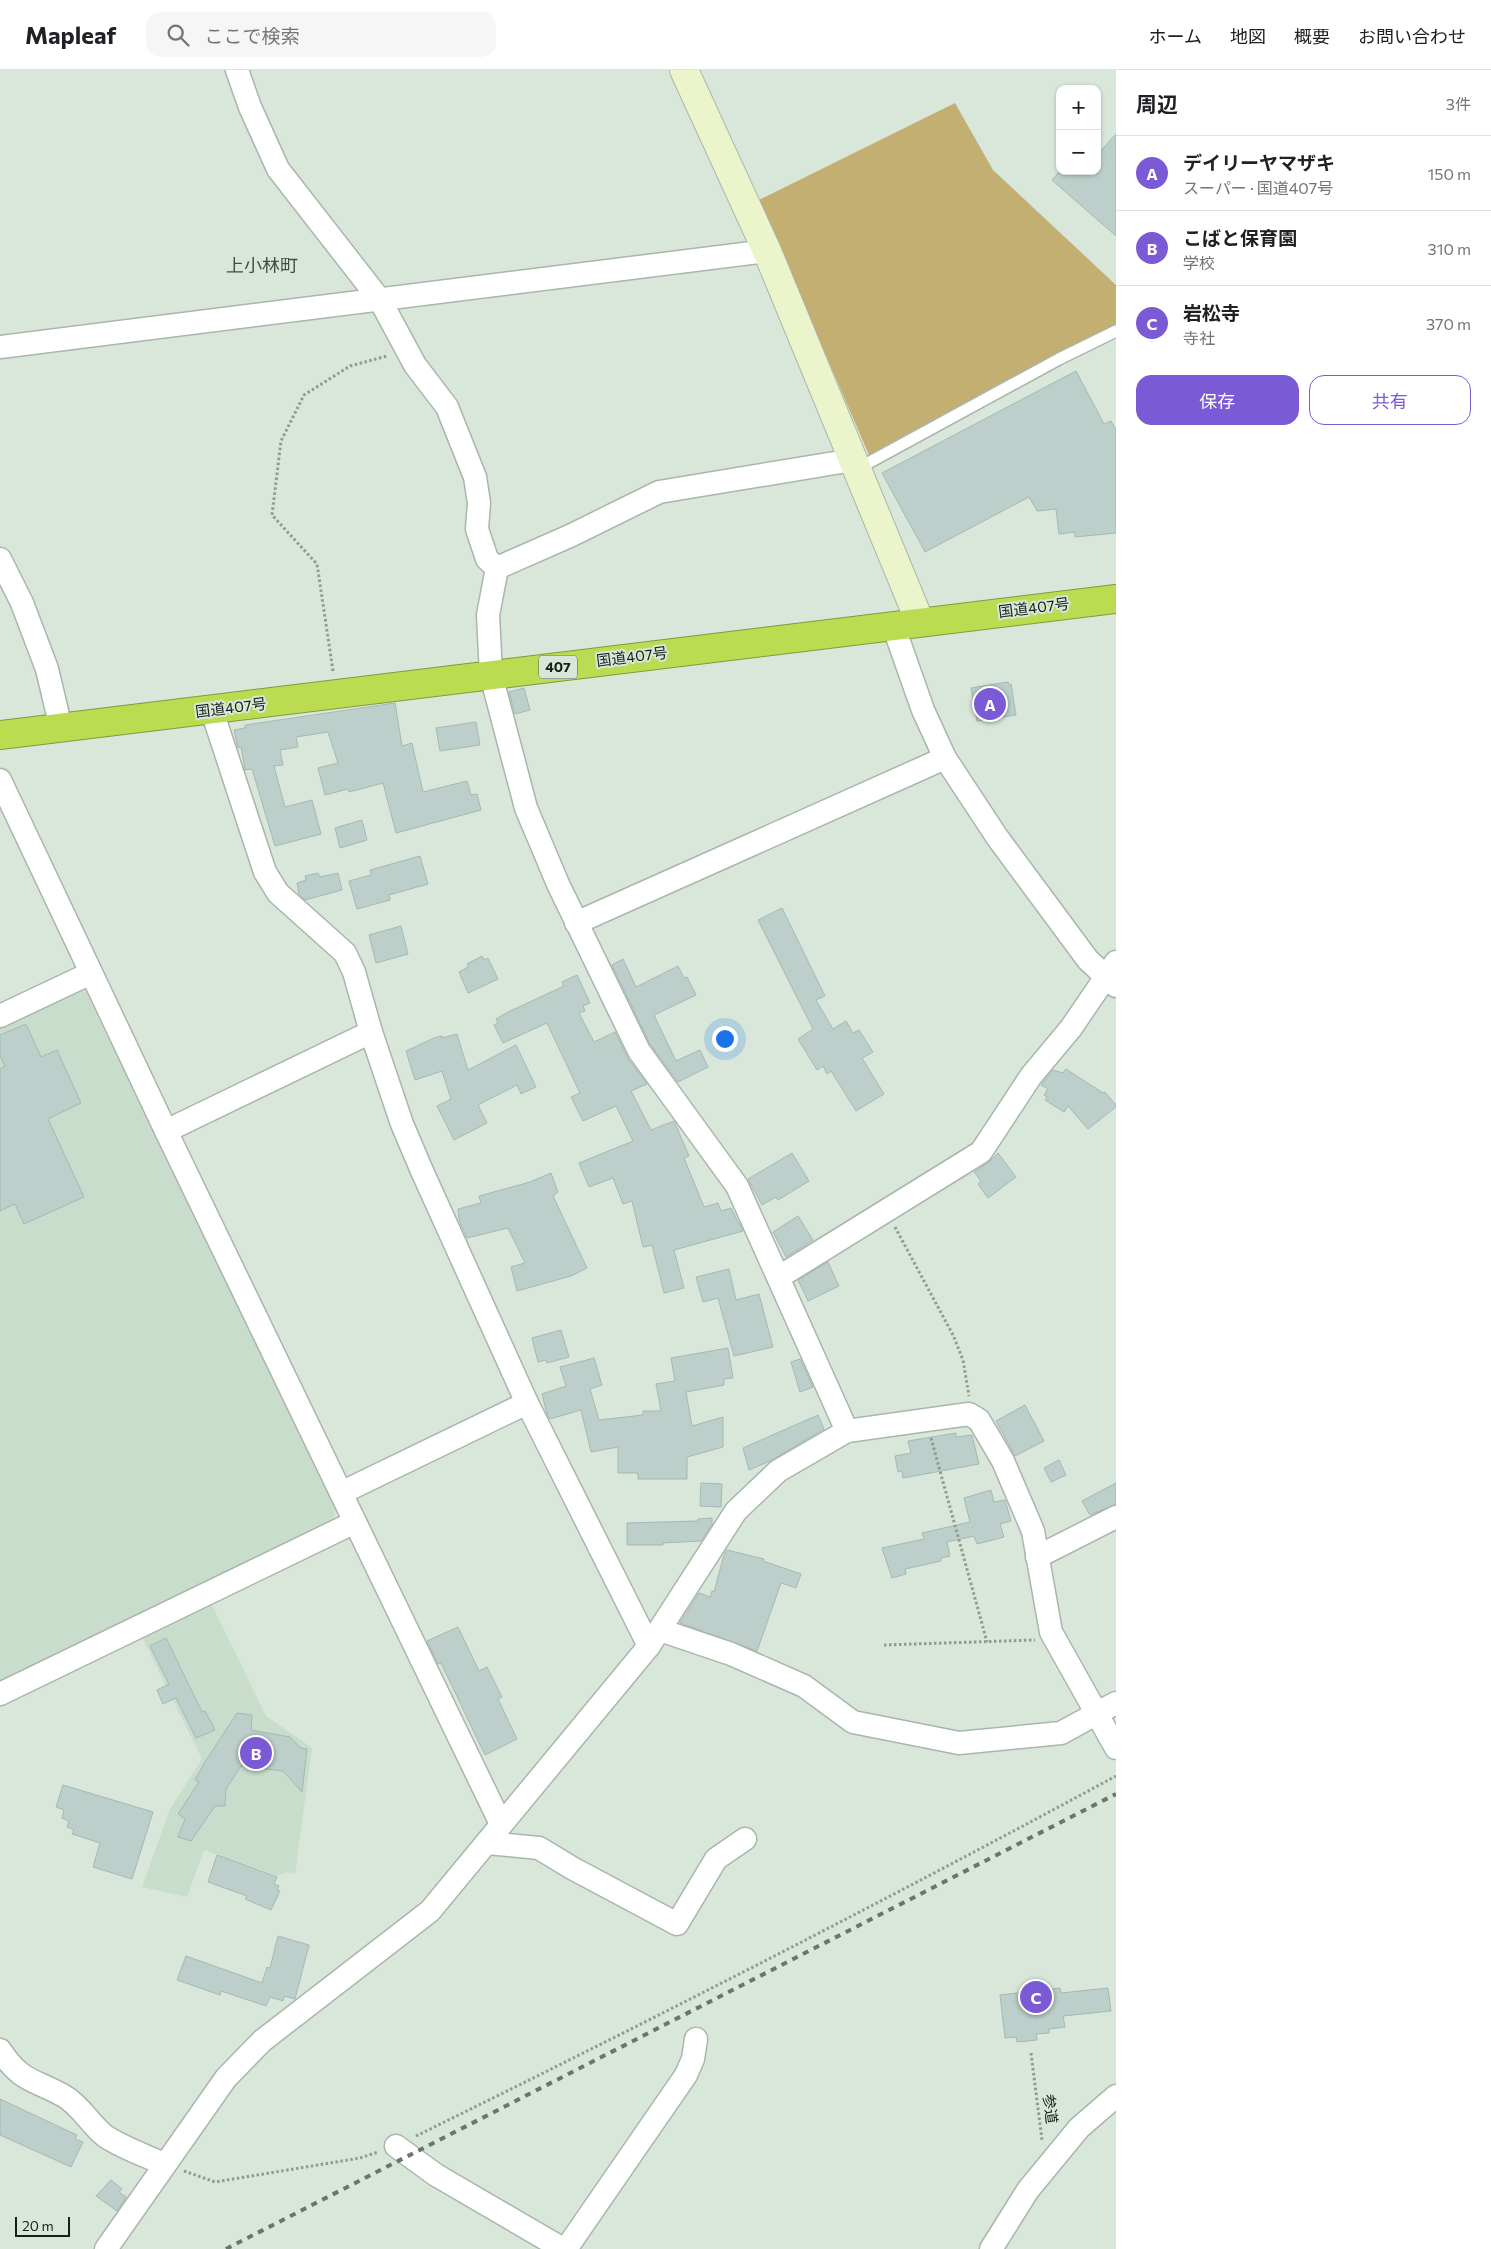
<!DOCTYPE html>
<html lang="ja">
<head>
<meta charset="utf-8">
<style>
  :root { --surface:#fff; --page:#f6f6f6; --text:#202124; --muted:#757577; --line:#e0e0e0; --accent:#7b5ad5 }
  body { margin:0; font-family:Commissioner,"Noto Sans JP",sans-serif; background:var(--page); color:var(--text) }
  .controls { position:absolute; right:15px; top:15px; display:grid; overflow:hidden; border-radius:10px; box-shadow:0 1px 4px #0004 }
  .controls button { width:45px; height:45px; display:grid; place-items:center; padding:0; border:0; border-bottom:1px solid var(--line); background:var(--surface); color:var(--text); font:25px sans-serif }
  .scale { position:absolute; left:15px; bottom:12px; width:55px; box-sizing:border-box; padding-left:5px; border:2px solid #191e19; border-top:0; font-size:14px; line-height:18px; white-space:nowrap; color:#191e19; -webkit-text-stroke:4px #d9e7db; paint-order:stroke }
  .you { position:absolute; left:724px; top:968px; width:18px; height:18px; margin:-12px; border:4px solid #fff; border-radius:50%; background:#1a73e8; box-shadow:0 0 0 8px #1a73e833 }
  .badge { display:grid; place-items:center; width:32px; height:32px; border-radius:50%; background:var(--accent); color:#fff; font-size:16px; font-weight:700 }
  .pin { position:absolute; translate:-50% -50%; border:2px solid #fff; box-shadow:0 1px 5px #0006 }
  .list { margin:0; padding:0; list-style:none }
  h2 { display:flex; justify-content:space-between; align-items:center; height:65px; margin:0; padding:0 20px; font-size:21px }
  h2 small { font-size:16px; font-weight:400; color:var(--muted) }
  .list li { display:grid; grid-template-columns:32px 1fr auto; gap:15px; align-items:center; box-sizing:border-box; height:75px; padding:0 20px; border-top:1px solid var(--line) }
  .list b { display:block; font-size:19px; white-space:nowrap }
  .list p { margin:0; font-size:16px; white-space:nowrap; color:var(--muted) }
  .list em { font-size:16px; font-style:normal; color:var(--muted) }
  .actions { display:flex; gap:10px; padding:15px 20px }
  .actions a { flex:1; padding:11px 0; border:1px solid var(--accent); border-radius:15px; text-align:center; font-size:18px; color:var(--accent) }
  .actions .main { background:var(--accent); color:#fff }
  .icon { flex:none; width:28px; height:28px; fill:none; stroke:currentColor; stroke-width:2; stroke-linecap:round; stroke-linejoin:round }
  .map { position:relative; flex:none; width:1116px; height:2179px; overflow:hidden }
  header { display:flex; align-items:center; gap:30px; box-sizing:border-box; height:70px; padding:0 25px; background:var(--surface); border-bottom:1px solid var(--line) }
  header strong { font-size:24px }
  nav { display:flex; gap:28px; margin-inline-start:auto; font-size:18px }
  .search { width:350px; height:45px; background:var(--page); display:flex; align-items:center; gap:12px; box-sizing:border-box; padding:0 18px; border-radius:15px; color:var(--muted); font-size:19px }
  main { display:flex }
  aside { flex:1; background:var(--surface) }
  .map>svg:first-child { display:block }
</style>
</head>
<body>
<header>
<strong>Mapleaf</strong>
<div class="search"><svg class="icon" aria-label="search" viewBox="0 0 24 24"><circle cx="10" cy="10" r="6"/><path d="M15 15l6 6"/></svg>ここで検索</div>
<nav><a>ホーム</a><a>地図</a><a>概要</a><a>お問い合わせ</a></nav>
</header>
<main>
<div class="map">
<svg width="1116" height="2179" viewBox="0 0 1116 2179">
  <rect width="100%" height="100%" fill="#d9e7db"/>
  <g fill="#c8ddcb">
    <path d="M77,920L86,922L335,1439L333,1453L0,1613V957Z"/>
    <path d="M211,1533L266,1646L312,1678L295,1804L287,1802L278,1806L204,1780L187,1827L142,1817L170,1739L202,1689L141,1565Z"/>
  </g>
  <path fill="#c2af71" d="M955,33L993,100L1116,215V254L1057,283L869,385L759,130Z"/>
  <g fill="#bccfca" stroke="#a5b8b3">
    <path d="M1116,64V166L1052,110L1060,101H1097V85Z"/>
    <path d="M1076,301L1104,354L1111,351L1116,360V463L1075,467V462L1059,464L1056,439L1037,441L1029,427L925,482L882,403Z"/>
    <path d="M1008,612L1009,615L1011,614L1016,645L977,651L971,618Z"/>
    <path d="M524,618L530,640L515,644L509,622Z"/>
    <path d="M395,633L402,676L412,673L423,722L467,711L471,725L477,724L481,740L396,763L383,713L349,722L348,719L325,725L318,698L338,693L328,662L296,667L298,677L280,680L283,695L274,696L285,737L312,730L321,764L275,776L252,699L245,700L241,677L238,678L234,660L245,658V655Z"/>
    <path d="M476,652L480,675L440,681L436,658Z"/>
    <path d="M362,750L367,770L340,778L335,758Z"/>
    <path d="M420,786L428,814L389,825L390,830L357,839L349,811L371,805L370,800Z"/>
    <path d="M318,803L320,807L338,803L342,820L305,830L299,824L297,813L306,810L305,806Z"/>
    <path d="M782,838L825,926L816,930L833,959L846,951L853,963L859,960L873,982L862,988L884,1024L856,1041L831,1001L827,1004L823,996L817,1000L798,969L813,959L758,850Z"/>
    <path d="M401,856L408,884L376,893L369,865Z"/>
    <path d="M482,886L484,890L488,888L498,909L468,923L459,902L468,897L467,894Z"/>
    <path d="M623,889L636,917L678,896L684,908L687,907L696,925L654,945L676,991L700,980L708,997L678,1012L650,974L612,895Z"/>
    <path d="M577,905L590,933L583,936L585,941L579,943L594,972L615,962L628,989L647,1014L631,1021L651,1060L674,1051L689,1086L684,1088L704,1137L718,1133L721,1141L731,1138L743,1161L674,1180L684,1218L664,1223L652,1175L643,1177L632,1131L623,1134L613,1108L589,1117L579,1093L633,1071L616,1036L583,1051L571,1027L580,1023L547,953L503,973L494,955L498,953L496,949L508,942L564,916L562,912Z"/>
    <path d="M26,954L41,987L57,980L81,1033L48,1049L84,1127L24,1154L15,1134L0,1141V999L5,996L0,986V965Z"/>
    <path d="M457,964L468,1000L516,975L536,1017L521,1024L517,1015L478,1035L487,1053L454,1070L437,1036L451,1029L442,1001L415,1010L406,981L434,968L442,966V968Z"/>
    <path d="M1066,999L1103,1023L1105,1022L1116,1035V1037L1088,1059L1068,1036L1064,1042L1045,1030L1047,1027L1044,1025L1048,1019L1041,1015L1053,1000L1063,1003Z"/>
    <path d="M792,1083L809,1111L778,1130L776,1127L762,1135L748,1109Z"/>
    <path d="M998,1083L1016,1107L988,1128L978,1114L981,1111L974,1102L988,1093Z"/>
    <path d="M551,1103L558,1122L553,1126L587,1198L571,1206L517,1221L511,1197L525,1193L508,1158L467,1168L459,1150L458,1139L481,1133L479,1126L530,1112Z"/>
    <path d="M798,1146L813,1170L786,1187L773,1162Z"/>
    <path d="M828,1192L839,1216L808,1231L798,1210Z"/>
    <path d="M729,1199L736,1230L759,1224L773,1277L734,1286L718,1228L703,1232L696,1207Z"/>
    <path d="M561,1260L569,1287L547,1293L546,1290L538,1292L532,1268Z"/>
    <path d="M728,1278L733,1308L724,1309V1315L686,1322L692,1356L723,1347V1377L687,1387V1409H638V1403H618V1377L591,1382L581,1340L550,1349L547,1344L542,1324L566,1316L560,1297L594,1288L602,1315L590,1319L599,1350L643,1345V1341H661L656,1314L675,1311L671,1288Z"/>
    <path d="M800,1289L813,1317L800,1322L791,1292Z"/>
    <path d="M1025,1335L1044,1371L1015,1386L996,1351Z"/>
    <path d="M818,1345L824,1359L770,1391L749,1400L743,1378Z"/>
    <path d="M956,1363V1367L972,1365L979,1394L903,1408L902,1401L898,1402L895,1386L911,1383L908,1371Z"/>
    <path d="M1059,1390L1066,1405L1051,1412L1044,1398Z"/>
    <path d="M701,1413L722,1414L721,1437L700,1436Z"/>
    <path d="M1116,1413V1434L1090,1445L1082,1431Z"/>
    <path d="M991,1420L994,1432L1005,1430L1011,1451L1000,1454L1004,1467L977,1474L974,1466L947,1472L950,1486L941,1488V1491L905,1499L906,1504L892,1508L882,1478L924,1469L922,1463L970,1452L964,1428Z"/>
    <path d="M712,1448V1454L701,1471L663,1473V1475H627V1453L698,1451V1449Z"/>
    <path d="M727,1480L764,1489L763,1491L801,1504L796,1518L781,1513L757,1581L680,1553L699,1523L710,1527L712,1521L714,1522L724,1485Z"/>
    <path d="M458,1557L479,1601L487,1597L502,1627L498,1629L517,1669L485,1685L441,1593L438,1594L427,1571Z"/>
    <path d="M166,1568L202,1642L205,1641L215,1660L196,1668L176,1628L163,1634L157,1620L169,1614L150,1576Z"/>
    <path d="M237,1643L252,1645L251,1660L290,1667L301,1678L307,1679L302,1722L283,1701L241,1696L226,1719L225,1736H215L191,1771L178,1767L185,1749L178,1744L199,1712L195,1710L205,1692Z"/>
    <path d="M63,1715L153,1742L132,1809L93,1797L100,1773L72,1764L74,1760L67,1757L69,1751L62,1748L64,1740L56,1737Z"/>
    <path d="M217,1785L277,1807L274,1814L279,1816L277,1820L280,1821L271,1840L245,1829L247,1826L208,1812Z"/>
    <path d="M278,1866L309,1875L295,1929L284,1926L283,1931L270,1927L266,1936L221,1921L220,1925L177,1910L186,1886L262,1913L267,1897L270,1898Z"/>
    <path d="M1060,1918L1061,1923L1108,1918L1111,1941L1063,1946L1065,1957L1049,1959V1963L1036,1964L1037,1970L1017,1972L1016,1967L1005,1968L1000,1925Z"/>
    <path d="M0,2029L77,2065L75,2069L83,2072L71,2097L0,2065Z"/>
    <path d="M111,2110L122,2119L119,2122L126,2127L117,2141L96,2126Z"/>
  </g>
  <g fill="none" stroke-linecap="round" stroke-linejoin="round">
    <defs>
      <path id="lane" d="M857,399L1059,289L1116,261"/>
      <g id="street">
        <path d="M237,0L250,37L278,99L380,230L415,295L447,337L475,407L479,433L477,459L487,489L497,498L488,545L491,605L526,738L558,814L639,981L737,1116L847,1361"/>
        <path d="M0,277L767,181"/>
        <path d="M0,489L22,533L47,599L61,658"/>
        <path d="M497,498L572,465L659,422L853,390"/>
        <path d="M893,555L923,640L945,688L997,767L1088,890L1116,916"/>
        <path d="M212,641L265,802L278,823L345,883L354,902L371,962L402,1054L422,1101L527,1333L649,1576"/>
        <path d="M0,710L166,1061L501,1754"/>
        <path d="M576,853L945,688"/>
        <path d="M0,946L91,903"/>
        <path d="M166,1061L371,962"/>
        <path d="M779,1207L981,1082L1031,1006L1071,958L1116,892"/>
        <path d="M341,1423L527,1333"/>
        <path d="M1037,1487L1116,1447"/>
        <path d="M660,1560L731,1584L804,1616L853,1652L959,1673L1061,1663L1116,1633"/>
        <path d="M0,1624L355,1452"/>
        <path d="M488,1773L539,1778L572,1798L677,1854L716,1789L745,1769"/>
        <path d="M0,1980C22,2013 32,2008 64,2026C81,2036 90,2054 105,2066C123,2078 144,2085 164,2094"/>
        <path d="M396,2076L436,2105L563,2179"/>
        <path d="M106,2179L226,2008L262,1971L430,1841L649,1576L736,1441L778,1401L847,1361L969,1344L979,1350L1003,1391L1033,1461L1051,1562L1116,1678"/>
        <path d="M566,2179L686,2005L693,1989L696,1969"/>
        <path d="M991,2179L1028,2120L1079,2058L1116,2026"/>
      </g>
      <path id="secondary" d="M684,0L767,181L920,552"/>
      <path id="highway" d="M0,665L1116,529"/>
    </defs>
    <use href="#lane" stroke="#a9b6aa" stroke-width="14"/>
    <use href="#street" stroke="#a9b6aa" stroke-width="25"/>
    <use href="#secondary" stroke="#a9b6aa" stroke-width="30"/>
    <use href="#highway" stroke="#82993d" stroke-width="30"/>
    <g stroke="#909a91" stroke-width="3" stroke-dasharray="2.5 2.5" stroke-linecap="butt">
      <path d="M333,601L317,494L272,445L281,371L304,325L350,296L387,286"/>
      <path d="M895,1157L953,1265L963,1290L969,1326"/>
      <path d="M931,1368L987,1572"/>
      <path d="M884,1575L1035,1570"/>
      <path d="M1031,1983L1042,2070"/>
      <path d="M416,2066C652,1950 885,1831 1116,1706"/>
      <path d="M184,2101L215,2112L360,2088L378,2082"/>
    </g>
    <use href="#lane" stroke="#fff" stroke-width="11"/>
    <use href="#street" stroke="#fff" stroke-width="22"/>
    <use href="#secondary" stroke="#ebf4cb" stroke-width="28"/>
    <use href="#highway" stroke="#bbdb51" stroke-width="28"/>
    <path stroke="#6c756c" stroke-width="4" stroke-dasharray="6 6" stroke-linecap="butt" d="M226,2179L1116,1724"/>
  </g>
  <g text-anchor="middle" stroke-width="4" stroke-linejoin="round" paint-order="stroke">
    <rect fill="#d9e7db" stroke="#535a53" stroke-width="1" x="539" y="585.5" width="38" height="23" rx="4"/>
    <g font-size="14" font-weight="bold" fill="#191e19">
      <text x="558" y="602">407</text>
    </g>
    <g font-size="15" fill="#191e19" stroke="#d9e7db">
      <text transform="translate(1034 538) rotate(-7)" y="5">国道407号</text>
      <text transform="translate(632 587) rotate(-7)" y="5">国道407号</text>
      <text transform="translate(231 638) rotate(-7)" y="5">国道407号</text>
      <text transform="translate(1050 2039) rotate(83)" y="5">参道</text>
    </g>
    <g font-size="18" fill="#414d43" stroke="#d9e7db">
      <text x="262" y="202">上小林町</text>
    </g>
  </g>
</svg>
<div class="controls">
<button>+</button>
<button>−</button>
</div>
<div class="scale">20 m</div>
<div class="you"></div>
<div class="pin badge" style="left:990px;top:634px">A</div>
<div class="pin badge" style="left:256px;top:1683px">B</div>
<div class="pin badge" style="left:1036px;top:1927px">C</div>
</div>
<aside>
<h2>周辺<small>3件</small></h2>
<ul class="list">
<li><span class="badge">A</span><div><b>デイリーヤマザキ</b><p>スーパー · 国道407号</p></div><em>150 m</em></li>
<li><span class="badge">B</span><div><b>こばと保育園</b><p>学校</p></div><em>310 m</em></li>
<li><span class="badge">C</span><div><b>岩松寺</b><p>寺社</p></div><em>370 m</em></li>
</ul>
<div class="actions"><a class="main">保存</a><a>共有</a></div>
</aside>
</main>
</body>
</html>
